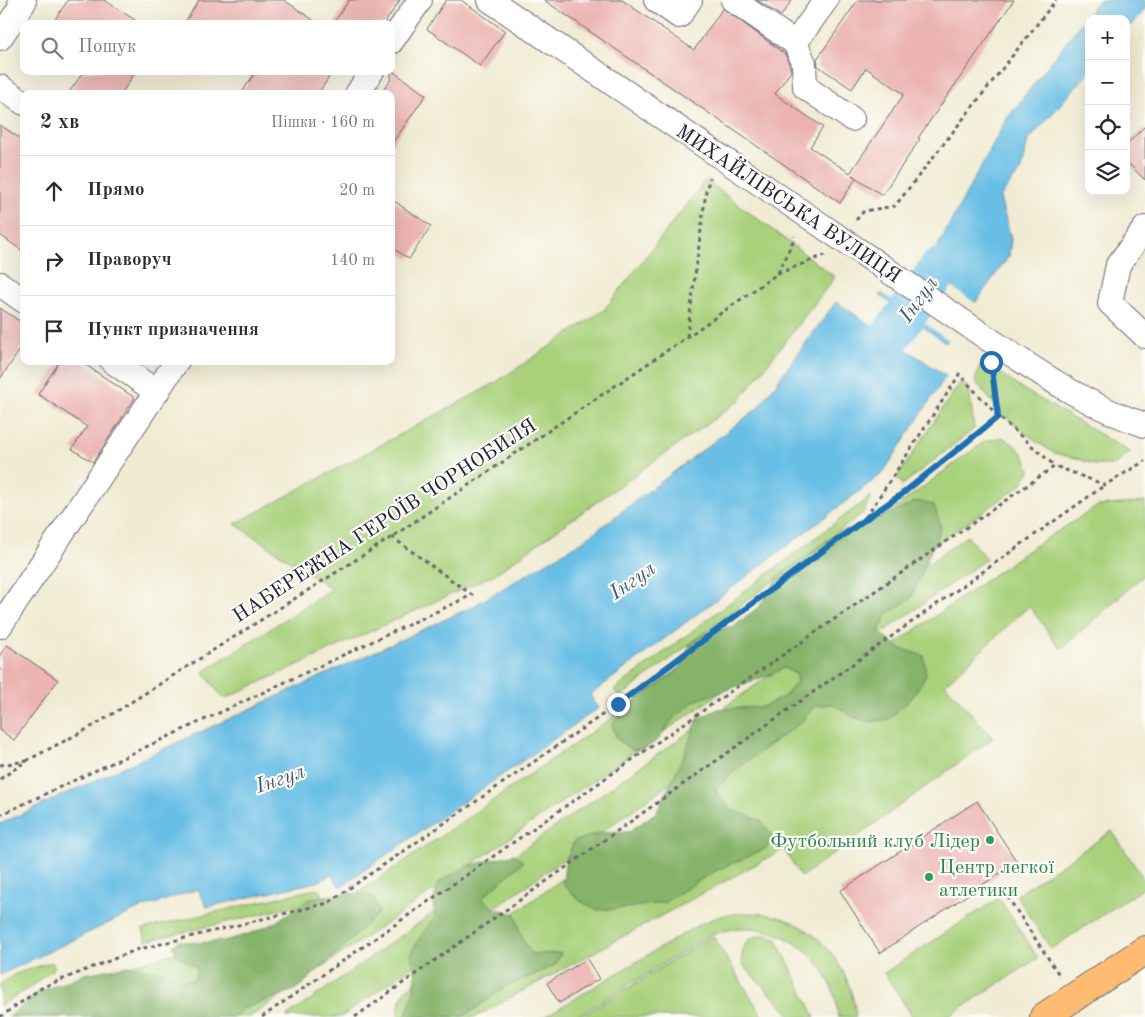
<!DOCTYPE html>
<html lang="uk">
<head>
<meta charset="utf-8">
<style>
  :root { --surface:#fff; --page:#f2f2f3; --text:#2b2b33; --muted:#7c7c81; --line:#e1e1e2 }
  body { margin:0; font-family:"Old Standard TT",serif; background:var(--page); color:var(--text) }
  .controls { position:absolute; right:15px; top:15px; display:grid; overflow:hidden; border-radius:10px; box-shadow:0 5px 20px #0002 }
  .controls button { width:45px; height:45px; display:grid; place-items:center; padding:0; border:0; border-bottom:1px solid var(--line); background:var(--surface); color:var(--text); font:25px sans-serif }
  .stop { position:absolute; width:15px; height:15px; margin:-11px; border:4px solid #1f6fb2; border-radius:50%; background:#fff }
  .stop.end { background:#1f6fb2; border-color:#fff; box-shadow:0 1px 5px #0008 }
  .list { margin:0; padding:0; list-style:none }
  h2 { display:flex; justify-content:space-between; align-items:center; height:65px; margin:0; padding:0 20px; font-size:21px }
  h2 small { font-size:16px; font-weight:400; color:var(--muted) }
  .list li { display:grid; grid-template-columns:32px 1fr auto; gap:15px; align-items:center; box-sizing:border-box; height:70px; padding:0 20px; border-top:1px solid var(--line) }
  .list b { display:block; font-size:19px; white-space:nowrap }
  .list em { font-size:16px; font-style:normal; color:var(--muted) }
  .icon { flex:none; width:28px; height:28px; fill:none; stroke:currentColor; stroke-width:2; stroke-linecap:round; stroke-linejoin:round }
  .map { position:relative; flex:none; width:1145px; height:1017px; overflow:hidden }
  .search { position:absolute; background:var(--surface); box-shadow:0 5px 20px #0002; left:20px; top:20px; width:375px; height:55px; display:flex; align-items:center; gap:12px; box-sizing:border-box; padding:0 18px; border-radius:10px; color:var(--muted); font-size:19px }
  .panel { position:absolute; background:var(--surface); box-shadow:0 5px 20px #0002; left:20px; top:90px; width:375px; height:275px; border-radius:10px }
  .map>svg:first-child { display:block }
</style>
</head>
<body>
<div class="map">
<svg width="1145" height="1017" viewBox="0 0 1145 1017">
  <rect width="100%" height="100%" fill="#fdfcf7"/>
  <filter id="ink" filterUnits="userSpaceOnUse"><feTurbulence type="fractalNoise" baseFrequency=".02" numOctaves="2"/><feDisplacementMap in="SourceGraphic" scale="10" xChannelSelector="R" yChannelSelector="G"/><feConvolveMatrix kernelMatrix="1 2 1 2 8 2 1 2 1" color-interpolation-filters="sRGB"/></filter>
  <filter id="wash" filterUnits="userSpaceOnUse"><feTurbulence type="fractalNoise" baseFrequency=".0096" numOctaves="4" result="noise"/><feDisplacementMap in="SourceGraphic" scale="20" xChannelSelector="R" yChannelSelector="G"/><feGaussianBlur stdDeviation="1.12" result="paint"/><feColorMatrix in="noise" values="0 0 0 0 0 0 0 0 0 0 0 0 0 0 0 0 0 1.4 0 .05"/><feComposite in="paint" operator="in"/></filter>
  <g filter="url(#wash)">
    <rect width="100%" height="100%" fill="#f0ebd2"/>
    <g fill="#a9d17b" stroke="#667a5b">
      <path d="M706,180L835,277L739,401L495,574L224,699L203,672L332,589L235,524L495,383L604,310Z"/>
      <path d="M982,359L1016,385L1130,452L1115,465H1095L1076,458L1054,453L1036,441L1003,415L975,381Z"/>
      <path d="M961,381L969,388L974,429L902,485L897,477Z"/>
      <path d="M1002,437C1017,446 1026,453 1030,471L1019,487L250,1017H16L37,1002L130,966L152,959L325,916L615,716L985,441Z"/>
      <path d="M871,496L864,512L620,697L614,690Z"/>
      <path d="M1145,502V574L1061,649L1029,606L945,684L993,738L801,877L784,849L475,1017H398L399,1006L405,990L1033,547L1098,506Z"/>
      <path d="M967,536L986,559L341,1017H286Z"/>
      <path d="M1112,831L1145,881V887L1051,949L1016,895Z"/>
      <path d="M319,888L325,899L146,941L143,929Z"/>
      <path d="M999,898L1038,958L947,1017H913L884,973Z"/>
      <path d="M741,913C755,913 769,914 782,918C825,932 852,973 856,1017H838C836,969 798,932 750,928C737,927 724,931 712,934L576,1017H544L700,924L720,916Z"/>
      <path d="M759,935H769L777,940L815,1017H792L743,965C740,948 744,941 759,935Z"/>
      <path d="M713,936L763,1017H580Z"/>
      <path d="M52,962L55,967L32,986L0,1006V984L15,974Z"/>
    </g>
    <g fill="#86b36b" stroke="#546a53">
      <path d="M917,501L934,505L941,527L911,598L887,614L879,632L899,648L924,656L926,675L912,698L889,719L871,722L855,718L833,704L815,706L800,723L736,769L715,790L731,810L760,820L772,835L767,848L713,872L665,902L628,908L596,910L579,900L563,884L565,863L574,841L600,833L629,832L657,812L683,757L698,719L718,709L762,707L784,697L796,683L797,675L784,668L766,676L694,701L672,720L658,740L644,749L632,750L617,739L612,724L628,706L644,694L658,686L680,669L690,645L708,632L734,626L760,606L777,579L790,567L808,555L838,533L892,513Z"/>
      <path d="M515,854L523,862L482,898L495,909L515,914L523,940L532,954L561,953L555,965L502,989L471,1012L460,1017H405L413,995L416,976L411,953L422,934L435,917L433,903L438,883L467,866Z"/>
      <path d="M350,893L373,896L379,912L347,944L297,989L243,1009L233,1017H9L37,993L85,974L127,966L164,972L184,981L195,979L197,968L177,955L173,946L179,941L197,943L224,941L246,935L273,924L311,898Z"/>
    </g>
    <g fill="#68bee5" stroke="#457090">
      <path d="M1099,0H1145V10L1126,30V19H1089V72L1028,141L1020,172L1008,186L1000,198L1011,239L1009,256L946,343L879,295L927,266L1006,120Z"/>
      <path d="M836,302L946,376L882,474L590,695L599,708L340,887L331,874L320,881L207,907L198,889L136,910L0,975V824L472,607L583,541L758,408Z"/>
    </g>
    <path fill="#f0ebd2" d="M921,267L977,304L950,341L880,291Z"/>
    <g fill="none" stroke-linecap="round" stroke-linejoin="round">
      <path stroke="#68bee5" stroke-width="41" d="M856,384L940,268"/>
    </g>
    <g id="blocks">
      <g fill="#ebb4b1">
        <path d="M68,0H104L141,24H52Z"/>
        <path d="M199,0H284L319,24H184Z"/>
        <path d="M349,0H400L384,24H333Z"/>
        <path d="M446,0H461L505,31L480,66L427,29Z"/>
        <path d="M544,0H622L694,50L723,8L785,54L790,66L791,71L775,94L823,127L810,147L850,173L904,94L866,68L852,89L818,66L817,59L858,0H1014L918,138L920,139L882,195L852,175L856,178L840,203Z"/>
        <path d="M757,0H792L781,16Z"/>
        <path d="M391,70L426,95L391,145V94H381L391,79Z"/>
        <path d="M84,71H136L121,94H68Z"/>
        <path d="M256,71H333L318,94H241Z"/>
        <path d="M0,125L24,141V252L0,235Z"/>
        <path d="M1145,126V180L1126,161V145Z"/>
        <path d="M391,199L431,226L409,259L391,247Z"/>
        <path d="M0,308L24,324V344L0,379Z"/>
        <path d="M60,361H80L135,398L93,462L72,449L87,427L38,394Z"/>
        <path d="M7,645L58,680L14,740L0,730V655Z"/>
        <path d="M977,801L1017,862L880,953L840,891Z"/>
        <path d="M587,959L599,979L559,1003L547,983Z"/>
      </g>
    </g>
  </g>
  <g filter="url(#ink)">
    <use href="#blocks" fill-opacity="0" stroke="#6a6870" stroke-width="1"/>
    <g fill="none" stroke-linecap="round" stroke-linejoin="round">
      <defs>
        <g id="minor">
          <path d="M490,0L990,340C1039,372 1088,407 1145,425"/>
          <path d="M656,0L679,16L690,0"/>
          <path d="M733,0L795,43L826,0"/>
          <path d="M0,38L24,2L20,0"/>
          <path d="M391,42L420,0"/>
          <path d="M795,43L804,63L805,87L852,119"/>
          <path d="M0,87L24,103"/>
          <path d="M357,94L372,71"/>
          <path d="M1145,228L1118,265L1110,303L1145,336"/>
          <path d="M0,284L24,301"/>
          <path d="M112,361L157,392"/>
          <path d="M0,626L177,361"/>
        </g>
        <path id="major" d="M1044,1017L1145,950"/>
      </defs>
      <use href="#minor" stroke="#6a6870" stroke-width="26"/>
      <use href="#major" stroke="#6a6870" stroke-width="30"/>
      <g stroke="#6a6870" stroke-width="3" stroke-dasharray="4 4" stroke-linecap="butt">
        <path d="M856,220L864,211L895,206L1056,0"/>
        <path d="M778,273L793,241L794,236"/>
        <path d="M687,337L706,191L710,177"/>
        <path d="M866,517L958,377L959,374L999,417L1055,466"/>
        <path d="M0,765L27,761"/>
        <path d="M0,779L28,760L95,725L392,537L687,337L777,274L825,255"/>
        <path d="M0,815L472,595L392,537"/>
        <path d="M1003,890L1060,976"/>
        <path d="M0,1017L43,987L136,950L328,903L618,704L864,520L902,494L999,417L992,369"/>
        <path d="M262,1017L1055,466L1105,485L1145,461"/>
        <path d="M355,1017L1105,485"/>
      </g>
      <use href="#minor" stroke="#fff" stroke-width="24"/>
      <use href="#major" stroke="#febb71" stroke-width="28"/>
    </g>
  </g>
  <g fill="none" stroke-linecap="round" stroke-linejoin="round" filter="url(#ink)">
    <path stroke="#1f6fb2" stroke-width="6" d="M618,704L864,520L902,494L998,417L991,362"/>
  </g>
  <g fill="#2e9e5b" stroke="#fdfcf7" stroke-width="2">
    <circle cx="990" cy="840" r="5"/>
    <circle cx="929" cy="877" r="5"/>
  </g>
  <g text-anchor="middle" stroke-width="4.5" stroke-linejoin="round" paint-order="stroke">
    <g font-size="20" fill="#22223b" stroke="#fdfcf7">
      <text transform="translate(789 203) rotate(34)" y="7">МИХАЙЛІВСЬКА ВУЛИЦЯ</text>
      <text transform="translate(384 520) rotate(-33)" y="7">НАБЕРЕЖНА ГЕРОЇВ ЧОРНОБИЛЯ</text>
    </g>
    <g font-size="20" fill="#27864d" stroke="#fdfcf7" text-anchor="end">
      <text x="980" y="847">Футбольний клуб Лідер</text>
      <text x="939" y="873" text-anchor="start">Центр легкої<tspan x="939" dy="23">атлетики</tspan></text>
    </g>
    <g font-size="21" font-style="italic" fill="#3a5976" stroke="#fdfcf7">
      <text transform="translate(918 299) rotate(-54)" y="7">Інгул</text>
      <text transform="translate(632 580) rotate(-35)" y="7">Інгул</text>
      <text transform="translate(280 778) rotate(-19)" y="7">Інгул</text>
    </g>
  </g>
</svg>
<div class="controls">
<button>+</button>
<button>−</button>
<button><svg class="icon" aria-label="locate" viewBox="0 0 24 24"><circle cx="12" cy="12" r="6"/><path d="M12 2v4M12 18v4M2 12h4M18 12h4"/></svg></button>
<button><svg class="icon" aria-label="layers" viewBox="0 0 24 24"><path d="M12 4l9 5-9 5-9-5zM3 14l9 5 9-5"/></svg></button>
</div>
<div class="stop" style="left:991px;top:362px"></div>
<div class="stop end" style="left:618px;top:704px"></div>
<div class="search"><svg class="icon" aria-label="search" viewBox="0 0 24 24"><circle cx="10" cy="10" r="6"/><path d="M15 15l6 6"/></svg>Пошук</div>
<section class="panel">
<h2>2 хв<small>Пішки · 160 m</small></h2>
<ul class="list">
<li><svg class="icon" aria-label="ahead" viewBox="0 0 24 24"><path d="M12 20V5M6 11l6-6 6 6"/></svg><div><b>Прямо</b></div><em>20 m</em></li>
<li><svg class="icon" aria-label="right" viewBox="0 0 24 24"><path d="M7 20v-9h11M14 6l5 5-5 5"/></svg><div><b>Праворуч</b></div><em>140 m</em></li>
<li><svg class="icon" aria-label="arrive" viewBox="0 0 24 24"><path d="M6 21V4h12l-3 4 3 4H6"/></svg><div><b>Пункт призначення</b></div></li>
</ul>
</section>
</div>
</body>
</html>
